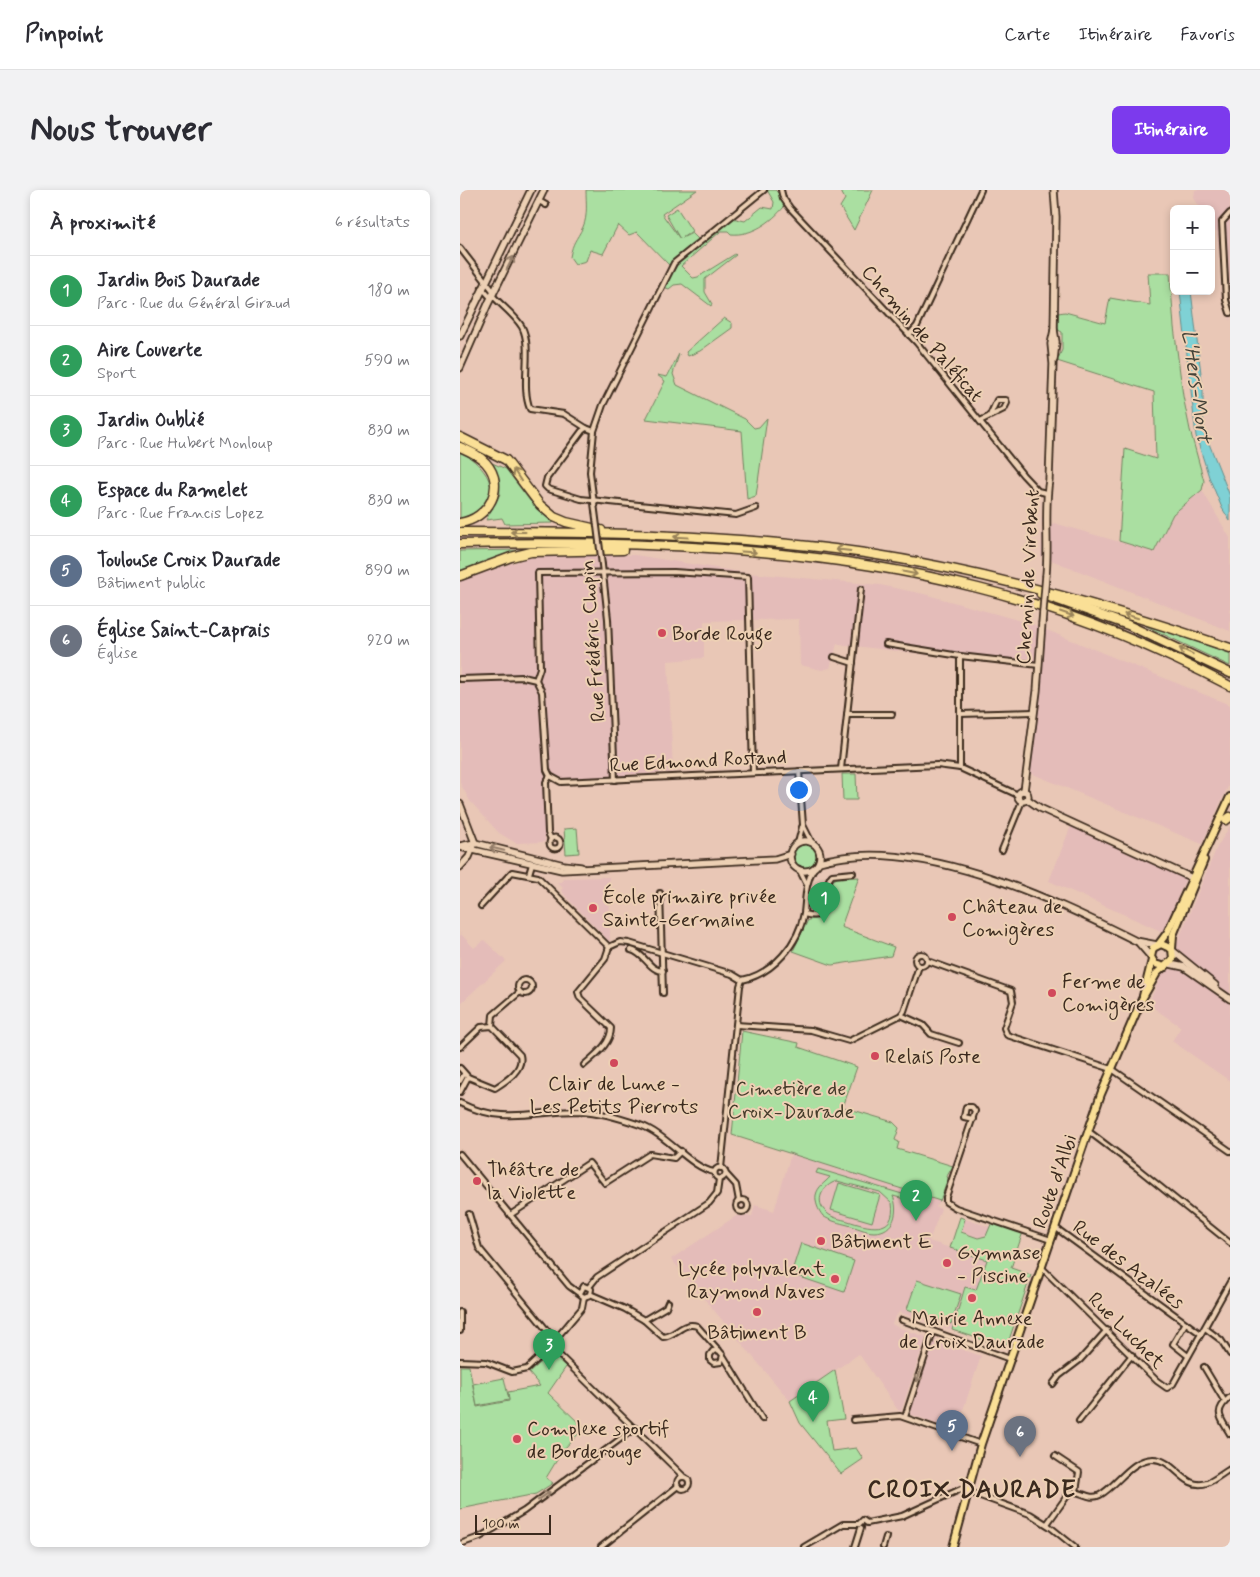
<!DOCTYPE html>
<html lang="fr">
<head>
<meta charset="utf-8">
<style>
  :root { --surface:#fff; --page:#f2f2f3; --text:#2b2b33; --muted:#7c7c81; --line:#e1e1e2; --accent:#7c3aed }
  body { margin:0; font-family:Mynerve,sans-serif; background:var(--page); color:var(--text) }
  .controls { position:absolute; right:15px; top:15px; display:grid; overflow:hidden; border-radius:8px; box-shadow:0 2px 8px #0003 }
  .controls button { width:45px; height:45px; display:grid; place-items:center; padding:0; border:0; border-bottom:1px solid var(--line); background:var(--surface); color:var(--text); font:25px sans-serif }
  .scale { position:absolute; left:15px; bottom:12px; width:76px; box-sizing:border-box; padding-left:5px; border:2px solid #3b2a1e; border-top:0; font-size:14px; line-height:18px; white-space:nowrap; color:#3b2a1e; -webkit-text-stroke:4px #edd0b4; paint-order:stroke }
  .you { position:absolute; left:338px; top:599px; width:18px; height:18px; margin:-12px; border:4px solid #fff; border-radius:50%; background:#1a73e8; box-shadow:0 0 0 8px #1a73e833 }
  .badge { display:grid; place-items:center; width:32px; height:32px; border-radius:50%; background:var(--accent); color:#fff; font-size:16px; font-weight:700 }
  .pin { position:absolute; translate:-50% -41px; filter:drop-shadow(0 1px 2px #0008) }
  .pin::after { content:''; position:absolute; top:26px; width:18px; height:15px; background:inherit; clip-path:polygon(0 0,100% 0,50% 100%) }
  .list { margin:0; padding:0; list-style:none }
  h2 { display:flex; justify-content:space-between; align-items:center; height:65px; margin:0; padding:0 20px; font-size:21px }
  h2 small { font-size:16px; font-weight:400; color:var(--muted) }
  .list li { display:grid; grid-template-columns:32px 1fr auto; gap:15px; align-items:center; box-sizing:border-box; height:70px; padding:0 20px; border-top:1px solid var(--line) }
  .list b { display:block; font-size:19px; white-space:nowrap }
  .list p { margin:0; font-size:16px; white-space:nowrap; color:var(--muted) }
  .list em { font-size:16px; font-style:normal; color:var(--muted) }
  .map { position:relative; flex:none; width:770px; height:1357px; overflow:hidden; border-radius:8px }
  header { display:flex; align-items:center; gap:30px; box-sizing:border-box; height:70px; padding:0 25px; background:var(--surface); border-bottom:1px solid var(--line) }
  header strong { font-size:24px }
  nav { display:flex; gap:28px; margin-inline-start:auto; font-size:18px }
  .intro { display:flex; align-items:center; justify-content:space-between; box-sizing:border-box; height:120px; padding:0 30px }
  h1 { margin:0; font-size:35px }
  .button { padding:12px 22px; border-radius:8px; background:var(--accent); color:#fff; font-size:18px; font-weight:700 }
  main { display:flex; gap:30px; padding:0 30px }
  aside { flex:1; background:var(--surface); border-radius:8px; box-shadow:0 2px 8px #0003 }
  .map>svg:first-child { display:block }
</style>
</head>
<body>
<header>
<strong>Pinpoint</strong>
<nav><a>Carte</a><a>Itinéraire</a><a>Favoris</a></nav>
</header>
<div class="intro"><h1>Nous trouver</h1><a class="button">Itinéraire</a></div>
<main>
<aside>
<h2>À proximité<small>6 résultats</small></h2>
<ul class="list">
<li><span class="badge" style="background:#2e9e5b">1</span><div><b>Jardin Bois Daurade</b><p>Parc · Rue du Général Giraud</p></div><em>180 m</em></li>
<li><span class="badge" style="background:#2e9e5b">2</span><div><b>Aire Couverte</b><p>Sport</p></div><em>590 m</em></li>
<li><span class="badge" style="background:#2e9e5b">3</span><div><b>Jardin Oublié</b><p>Parc · Rue Hubert Monloup</p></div><em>830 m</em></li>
<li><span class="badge" style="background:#2e9e5b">4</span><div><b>Espace du Ramelet</b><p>Parc · Rue Francis Lopez</p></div><em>830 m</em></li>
<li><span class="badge" style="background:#5c6f8a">5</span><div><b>Toulouse Croix Daurade</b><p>Bâtiment public</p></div><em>890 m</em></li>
<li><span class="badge" style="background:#6b7280">6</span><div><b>Église Saint-Caprais</b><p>Église</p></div><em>920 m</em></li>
</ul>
</aside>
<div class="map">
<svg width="770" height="1357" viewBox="0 0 770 1357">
  <rect width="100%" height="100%" fill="#e9c7b6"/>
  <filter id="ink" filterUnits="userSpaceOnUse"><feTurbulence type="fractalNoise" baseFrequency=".02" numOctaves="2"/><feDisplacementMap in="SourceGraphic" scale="10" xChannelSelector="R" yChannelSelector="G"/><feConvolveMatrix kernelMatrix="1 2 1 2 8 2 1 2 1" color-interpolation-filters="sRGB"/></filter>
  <g filter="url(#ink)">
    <g fill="#e4bcb9">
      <path d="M735,0H770V131L765,116L757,41H751V19H741L734,8Z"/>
      <path d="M742,300L770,348V441L581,366L582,341L594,333L694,362L713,324Z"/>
      <path d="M132,364L175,365L287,383L420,395L464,404L572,434L770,515V592L742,654L573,584L563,583L575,477L377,454L370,478L362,480L340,475L339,429L244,431V468L208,471L213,582L83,590L85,652L56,653L39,643L10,611L0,593V391L68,368Z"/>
      <path d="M611,636L726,688L703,742L589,691Z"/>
      <path d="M770,636V891L712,851L721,837L688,814L717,753L757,657Z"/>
      <path d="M149,687L150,752L107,708L101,700L103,698L97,692H102L103,688Z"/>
      <path d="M0,743L14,758L24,750L46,771L0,814Z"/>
      <path d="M331,964L480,1011L476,1017L481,1019L469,1051L527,1070L516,1100L505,1097L492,1140L439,1122L433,1131L432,1134L437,1137L466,1147L441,1221L438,1220L399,1164L330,1211L211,1069L276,1026H292L295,1015L314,1021Z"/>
      <path d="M505,1029L530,1037L527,1045L518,1048L501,1041Z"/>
      <path d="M475,1150L521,1166L496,1241L450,1224Z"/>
    </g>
    <g fill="#aadfa1" stroke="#728460" fill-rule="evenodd">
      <path d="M126,0H237L202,24L220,49L206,25L217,18L232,41L222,48L232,43L239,50L214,70L210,76L177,42L169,45L158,35L143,64L130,60L126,71L115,74L110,67C113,51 116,51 123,37C128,26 126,12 126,0Z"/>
      <path d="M307,0H315L321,6L324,17C311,32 292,46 271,44L268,41H261L221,76L233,88L238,87L275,64L276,65L245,89V102L252,114L251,116L222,94L214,95L209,99L204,97L218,74L272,28L285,31L302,17L313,19L314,12Z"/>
      <path d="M380,0H413L394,40L380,17L385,9Z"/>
      <path d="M688,83H710L714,137L723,206L730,240L744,291L742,300L713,324L694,362L659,351L665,259L696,269L694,202L597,171L602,160V142L598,140V123L605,122L645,133L650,108L690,115Z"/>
      <path d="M264,128L272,133V138L240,161L228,166L226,162Z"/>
      <path d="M219,164L213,184L217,195L285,229L294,238L299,237L307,228L296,306L287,309L282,241L186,229L205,191L197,185L207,187Z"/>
      <path d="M0,261C35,282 47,314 0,329Z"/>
      <path d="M32,273L46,279L70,311L93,330V333L45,334L42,328L26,330L40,304L39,288Z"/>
      <path d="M65,360L0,382V361Z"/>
      <path d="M688,435L770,463V476L686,436Z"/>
      <path d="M382,584H396L397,610H383Z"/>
      <path d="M117,638L119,663L106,664L104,639Z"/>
      <circle cx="345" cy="666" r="12"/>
      <path d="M399,687L381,737L434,757L431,766L372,775L333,761L348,730L362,728L368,723L372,691L377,688Z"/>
      <path d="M282,841L339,853L338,857L397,877L383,917L433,932L439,938L435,950L439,952L437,959L493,976L487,986L488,989L480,1011L272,945Z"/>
      <path d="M358,979L449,1006L448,1010L433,1006C439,1021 435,1042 414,1042C406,1042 396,1037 388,1035C380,1033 370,1031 363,1026C358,1020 355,1012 356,1005C358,996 365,993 370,987L356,983ZM377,991L420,1002L432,1013C437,1046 406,1037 388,1031C381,1029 372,1028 367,1023C353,1011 363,995 377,991Z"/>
      <path d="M379,993L420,1005L412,1032L371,1020Z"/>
      <path d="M500,1027L505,1029L501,1042L518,1048L526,1046L532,1032L563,1042L551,1078L571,1085L548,1153L542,1156L492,1140L505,1097L516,1100L527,1070L490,1058Z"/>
      <path d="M341,1053L394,1071L384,1102L331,1084Z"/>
      <path d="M457,1090L501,1104L491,1134L447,1119Z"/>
      <path d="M91,1163L106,1177L88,1203L124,1238L103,1260L86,1288L93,1293L76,1304L0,1319V1176H9L17,1217L49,1211L48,1202L80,1196L69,1183Z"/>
      <path d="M375,1180L384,1229L367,1231L372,1261L396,1258L403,1269L381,1284L340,1233L330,1211Z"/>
      <path d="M44,1188L49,1210L17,1216L13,1194Z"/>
    </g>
    <path fill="#7fd1d5" stroke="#648e8c" d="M720,101H731L743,200V227L746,246L770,306V331L762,318L749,287L736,246Z"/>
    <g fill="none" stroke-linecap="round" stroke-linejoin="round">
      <defs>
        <g id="street">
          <path d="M321,0L323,8L330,18L457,153L563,285L578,301L586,303"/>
          <path d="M79,11L86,15"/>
          <path d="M770,23L762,32L766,110L770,123"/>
          <path d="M0,58L34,102"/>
          <path d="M22,98L31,108"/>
          <path d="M33,106C42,116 55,125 62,137C73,158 60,195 70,219L104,224L126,238"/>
          <path d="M449,145L457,136L521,0"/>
          <path d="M520,231L544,219L547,213L546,210H537L530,225"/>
          <path d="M134,241L126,238L122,241L87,288L85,296L88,299L121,309L276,325L296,318"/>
          <path d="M135,321L130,282L134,241L143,215L214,73L304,0"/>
          <path d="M142,375L148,429L155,590"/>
          <path d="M426,454L500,466L579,475"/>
          <path d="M500,466V578"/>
          <path d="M374,467L393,473"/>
          <path d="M0,489L63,487L76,490L82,502L87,580L90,586L101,592L477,575L500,578L558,605"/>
          <path d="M76,490L80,478L78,383L214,382L288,387L293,583"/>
          <path d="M387,524H432"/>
          <path d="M500,524L574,522"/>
          <path d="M381,579L401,399"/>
          <path d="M339,581L343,635L352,653"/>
          <path d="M90,586L86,592L88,643L91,649"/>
          <circle cx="95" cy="653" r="5.5"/>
          <path d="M338,653L342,637"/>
          <path d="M542,660L562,611"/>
          <path d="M339,679L346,693"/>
          <path d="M69,684L72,674"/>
          <path d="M200,703L203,803"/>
          <path d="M21,716L52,682L78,687L149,757"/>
          <path d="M344,724C377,733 359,699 372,685L393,683"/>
          <path d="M149,757L160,752L169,753L272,784L282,790"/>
          <path d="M171,760C185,763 189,781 203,781"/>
          <circle cx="461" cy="770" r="6"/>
          <path d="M468,771L551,801L553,812L544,838L547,845L652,879L770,961"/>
          <circle cx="65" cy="797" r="7"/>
          <path d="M441,825L463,835L471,844L499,853"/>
          <path d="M276,835L351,840L389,851L441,825L444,821L459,776"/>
          <path d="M32,836L33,825L60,802"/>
          <path d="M0,857L21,837L32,836L60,865C64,880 46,891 35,898L8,887L0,878"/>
          <path d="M124,875C135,865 151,854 151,838L120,808L118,802L145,769L149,757"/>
          <path d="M0,891L4,884"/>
          <path d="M0,902L8,887"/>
          <path d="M0,913C43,935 75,921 120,921C139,922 163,929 180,935C207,944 229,977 254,982"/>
          <path d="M513,929L504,927L506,917H512L515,921L486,1007V1012L496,1018L591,1050"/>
          <path d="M628,941L677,978L770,1053"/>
          <path d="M0,964L109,1096L124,1107L130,1105L131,1099L124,1096L120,1103"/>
          <circle cx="260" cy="983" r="5.5"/>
          <path d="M261,978L280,796L282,790C313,784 339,753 344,723C346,706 345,693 354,678"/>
          <path d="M266,984L276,995L279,1011"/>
          <circle cx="282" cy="1016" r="6"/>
          <path d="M9,1024L19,1058L95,1150"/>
          <path d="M50,1025L129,973L145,993L190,964L214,968L221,961"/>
          <path d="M596,1038L741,1144"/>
          <path d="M582,1078L697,1191L707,1198L713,1194L770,1092"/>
          <path d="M129,1097L137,1087L249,1013L257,1003L259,989"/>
          <path d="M130,1104L165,1119L184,1130L206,1117L208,1112"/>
          <path d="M0,1122V1141"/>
          <path d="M184,1130L203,1147C216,1146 223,1131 237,1136L263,1165L261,1172L254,1173L250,1170V1165L253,1161L259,1160"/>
          <path d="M442,1130L550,1169"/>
          <path d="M725,1134L713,1154L728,1166"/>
          <path d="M745,1138L761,1150L770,1164"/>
          <path d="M90,1156L223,1286"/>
          <path d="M264,1167L302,1229"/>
          <path d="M0,1171L26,1172L52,1182L67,1179L83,1164L122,1118L124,1107"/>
          <path d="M744,1177L765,1212"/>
          <path d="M593,1194L599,1186L620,1170L647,1140"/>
          <path d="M770,1207C753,1222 760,1227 770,1244"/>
          <path d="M445,1227L473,1142"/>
          <path d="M393,1230L440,1226L521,1254"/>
          <path d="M619,1231L672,1165"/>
          <path d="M595,1266L619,1282L616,1302"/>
          <circle cx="223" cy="1293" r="6"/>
          <path d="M399,1334L403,1330L407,1333L442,1326L501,1299L570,1324L589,1336L615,1357"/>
          <path d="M587,1334L610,1302C621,1300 629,1311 640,1305C658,1295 671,1269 693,1269C715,1269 724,1301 747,1293C755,1290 763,1283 770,1279"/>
          <path d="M0,1354L20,1347L64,1321L175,1238"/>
          <path d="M141,1357L218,1296"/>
          <path d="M344,1357L383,1334H399"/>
          <path d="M395,1357L401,1338"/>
          <path d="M423,1357L426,1347"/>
        </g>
        <g id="secondary">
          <path d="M594,0L596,27L594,140L596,152L594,170"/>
          <path d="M0,146L71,0"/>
          <path d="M0,178L28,114L84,0"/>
          <path d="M586,385C589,354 584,319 589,290L593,174L591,154L594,140"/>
          <path d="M564,601L577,501L582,433"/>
          <circle cx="563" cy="606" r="5"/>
          <path d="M567,609L580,618L732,688"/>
          <path d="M0,614L15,653L9,667L0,677"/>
          <circle cx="345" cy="666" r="15"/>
          <path d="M0,656L15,653L104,675L121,677"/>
          <path d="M0,657L102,680L315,669L331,664"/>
          <path d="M359,672C456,644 590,708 676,751L697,755"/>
          <path d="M678,752L691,767"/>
          <path d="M713,761L755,795"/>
          <path d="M710,774L724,777L770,809"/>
        </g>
        <g id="primary">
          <path d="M698,755L707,743L770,607"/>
          <path d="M712,759L713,745L744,670"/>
          <path d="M683,806L692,770"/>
          <path d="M493,1357L521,1254L641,904L682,809L697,783L713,769L712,759L701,754L693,758L691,767L695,774L705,777"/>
        </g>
        <g id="highway">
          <path d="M0,247L46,270L80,315L94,327L106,332L141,340"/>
          <path d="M0,257C9,261 19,265 26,273C47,297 28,329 0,333"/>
          <path d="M0,342C135,342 271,344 405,363C529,382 651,417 770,458"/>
          <path d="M0,354C172,351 350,355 518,398C606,420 690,454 770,496"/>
          <path d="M0,386L51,367L71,362L163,360"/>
          <path d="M581,404L668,435L770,483"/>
          <path d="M766,630L770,627"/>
        </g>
      </defs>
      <use href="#street" stroke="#3b2a1e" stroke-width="8"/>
      <use href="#secondary" stroke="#3b2a1e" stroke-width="9"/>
      <use href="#primary" stroke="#3b2a1e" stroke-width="10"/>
      <use href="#highway" stroke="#3b2a1e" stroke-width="11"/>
      <use href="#street" stroke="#edd0b4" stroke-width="4"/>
      <use href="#secondary" stroke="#edd0b4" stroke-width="5.5"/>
      <use href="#primary" stroke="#fadf96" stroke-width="6"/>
      <use href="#highway" stroke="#fadf96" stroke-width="8"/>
      <defs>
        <path id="street-bridge" d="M135,321L142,375"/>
        <path id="secondary-bridge" d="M582,433L586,385"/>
      </defs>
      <use href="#street-bridge" stroke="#3b2a1e" stroke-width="8" stroke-linecap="butt"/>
      <use href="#secondary-bridge" stroke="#3b2a1e" stroke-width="9" stroke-linecap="butt"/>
      <use href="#street-bridge" stroke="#edd0b4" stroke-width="4"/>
      <use href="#secondary-bridge" stroke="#edd0b4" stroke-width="5.5"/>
    </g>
    <defs><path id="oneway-shaft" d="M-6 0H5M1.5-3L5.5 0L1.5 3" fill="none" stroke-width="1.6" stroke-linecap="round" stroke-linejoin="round" transform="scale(1.25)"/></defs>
    <g stroke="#947d69">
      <use href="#oneway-shaft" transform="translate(50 73) rotate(-63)"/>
      <use href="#oneway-shaft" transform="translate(37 659) rotate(-167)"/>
      <use href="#oneway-shaft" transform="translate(459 1185) rotate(109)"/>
      <use href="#oneway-shaft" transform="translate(84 1306) rotate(-36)"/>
    </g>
    <g stroke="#9a845a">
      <use href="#oneway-shaft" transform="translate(57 285) rotate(-123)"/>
      <use href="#oneway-shaft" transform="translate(58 342) rotate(180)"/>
      <use href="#oneway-shaft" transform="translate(221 347) rotate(-177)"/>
      <use href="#oneway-shaft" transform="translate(383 360) rotate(-173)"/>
      <use href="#oneway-shaft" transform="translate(289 362) rotate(4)"/>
      <use href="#oneway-shaft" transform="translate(450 383) rotate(11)"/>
      <use href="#oneway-shaft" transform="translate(607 424) rotate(19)"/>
      <use href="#oneway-shaft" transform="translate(671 426) rotate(-163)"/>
      <use href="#oneway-shaft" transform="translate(726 461) rotate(-155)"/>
    </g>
  </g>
  <g fill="#d1495b" stroke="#edd0b4" stroke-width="2">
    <circle cx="202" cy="443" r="5"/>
    <circle cx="133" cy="718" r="5"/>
    <circle cx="492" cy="727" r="5"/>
    <circle cx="592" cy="803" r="5"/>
    <circle cx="415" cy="866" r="5"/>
    <circle cx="154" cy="873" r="5"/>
    <circle cx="17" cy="991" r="5"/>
    <circle cx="361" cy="1051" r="5"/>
    <circle cx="487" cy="1073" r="5"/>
    <circle cx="375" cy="1089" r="5"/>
    <circle cx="512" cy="1108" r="5"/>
    <circle cx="297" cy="1122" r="5"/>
    <circle cx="57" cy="1249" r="5"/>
  </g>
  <g text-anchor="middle" stroke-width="4" stroke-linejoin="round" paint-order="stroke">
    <g font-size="20" fill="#3b2a1e" stroke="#edd0b4">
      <text transform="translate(463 143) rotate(49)" y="7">Chemin de Paléficat</text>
      <text transform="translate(567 387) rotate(-87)" y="7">Chemin de Virebent</text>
      <text transform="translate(132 451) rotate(-94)" y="7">Rue Frédéric Chopin</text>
      <text transform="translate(238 570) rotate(-3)" y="7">Rue Edmond Rostand</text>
      <text transform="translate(594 991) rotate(-71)" y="7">Route d'Albi</text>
      <text transform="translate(669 1074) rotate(37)" y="7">Rue des Azalées</text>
      <text transform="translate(667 1140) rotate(45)" y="7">Rue Luchet</text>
    </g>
    <g font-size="20" fill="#3b2a1e" stroke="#edd0b4" text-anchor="start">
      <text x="212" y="450">Borde Rouge</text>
      <text x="143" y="713">École primaire privée<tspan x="143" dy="23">Sainte-Germaine</tspan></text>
      <text x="502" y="723">Château de<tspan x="502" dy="23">Comigères</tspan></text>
      <text x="602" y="798">Ferme de<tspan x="602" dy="23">Comigères</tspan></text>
      <text x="425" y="873">Relais Poste</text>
      <text x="154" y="900" text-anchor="middle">Clair de Lune -<tspan x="154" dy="23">Les Petits Pierrots</tspan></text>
      <text x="27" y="986">Théâtre de<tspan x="27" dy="23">la Violette</tspan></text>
      <text x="371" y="1058">Bâtiment E</text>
      <text x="497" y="1069">Gymnase<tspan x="497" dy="23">- Piscine</tspan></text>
      <text x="365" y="1085" text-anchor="end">Lycée polyvalent<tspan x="365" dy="23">Raymond Naves</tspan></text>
      <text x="512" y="1135" text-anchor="middle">Mairie Annexe<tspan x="512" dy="23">de Croix Daurade</tspan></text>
      <text x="297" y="1149" text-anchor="middle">Bâtiment B</text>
      <text x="67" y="1245">Complexe sportif<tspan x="67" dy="23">de Borderouge</tspan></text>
    </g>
    <g font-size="20" fill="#463c2b" stroke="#edd0b4">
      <text x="331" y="905">Cimetière de<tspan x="331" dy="23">Croix-Daurade</tspan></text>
    </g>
    <g font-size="21" font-style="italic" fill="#454339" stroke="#edd0b4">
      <text transform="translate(737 196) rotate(82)" y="7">L'Hers-Mort</text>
    </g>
    <g font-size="25" font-weight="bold" letter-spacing="1" fill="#3b2a1e" stroke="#edd0b4">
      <text x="512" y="1307">CROIX DAURADE</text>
    </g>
  </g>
</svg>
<div class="controls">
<button>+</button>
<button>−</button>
</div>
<div class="scale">100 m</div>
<div class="you"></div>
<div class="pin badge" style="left:364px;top:733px;background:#2e9e5b">1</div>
<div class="pin badge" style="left:456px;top:1031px;background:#2e9e5b">2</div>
<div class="pin badge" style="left:89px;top:1180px;background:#2e9e5b">3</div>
<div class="pin badge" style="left:353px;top:1232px;background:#2e9e5b">4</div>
<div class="pin badge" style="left:492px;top:1261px;background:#5c6f8a">5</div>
<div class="pin badge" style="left:560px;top:1267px;background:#6b7280">6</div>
</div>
</main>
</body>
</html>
